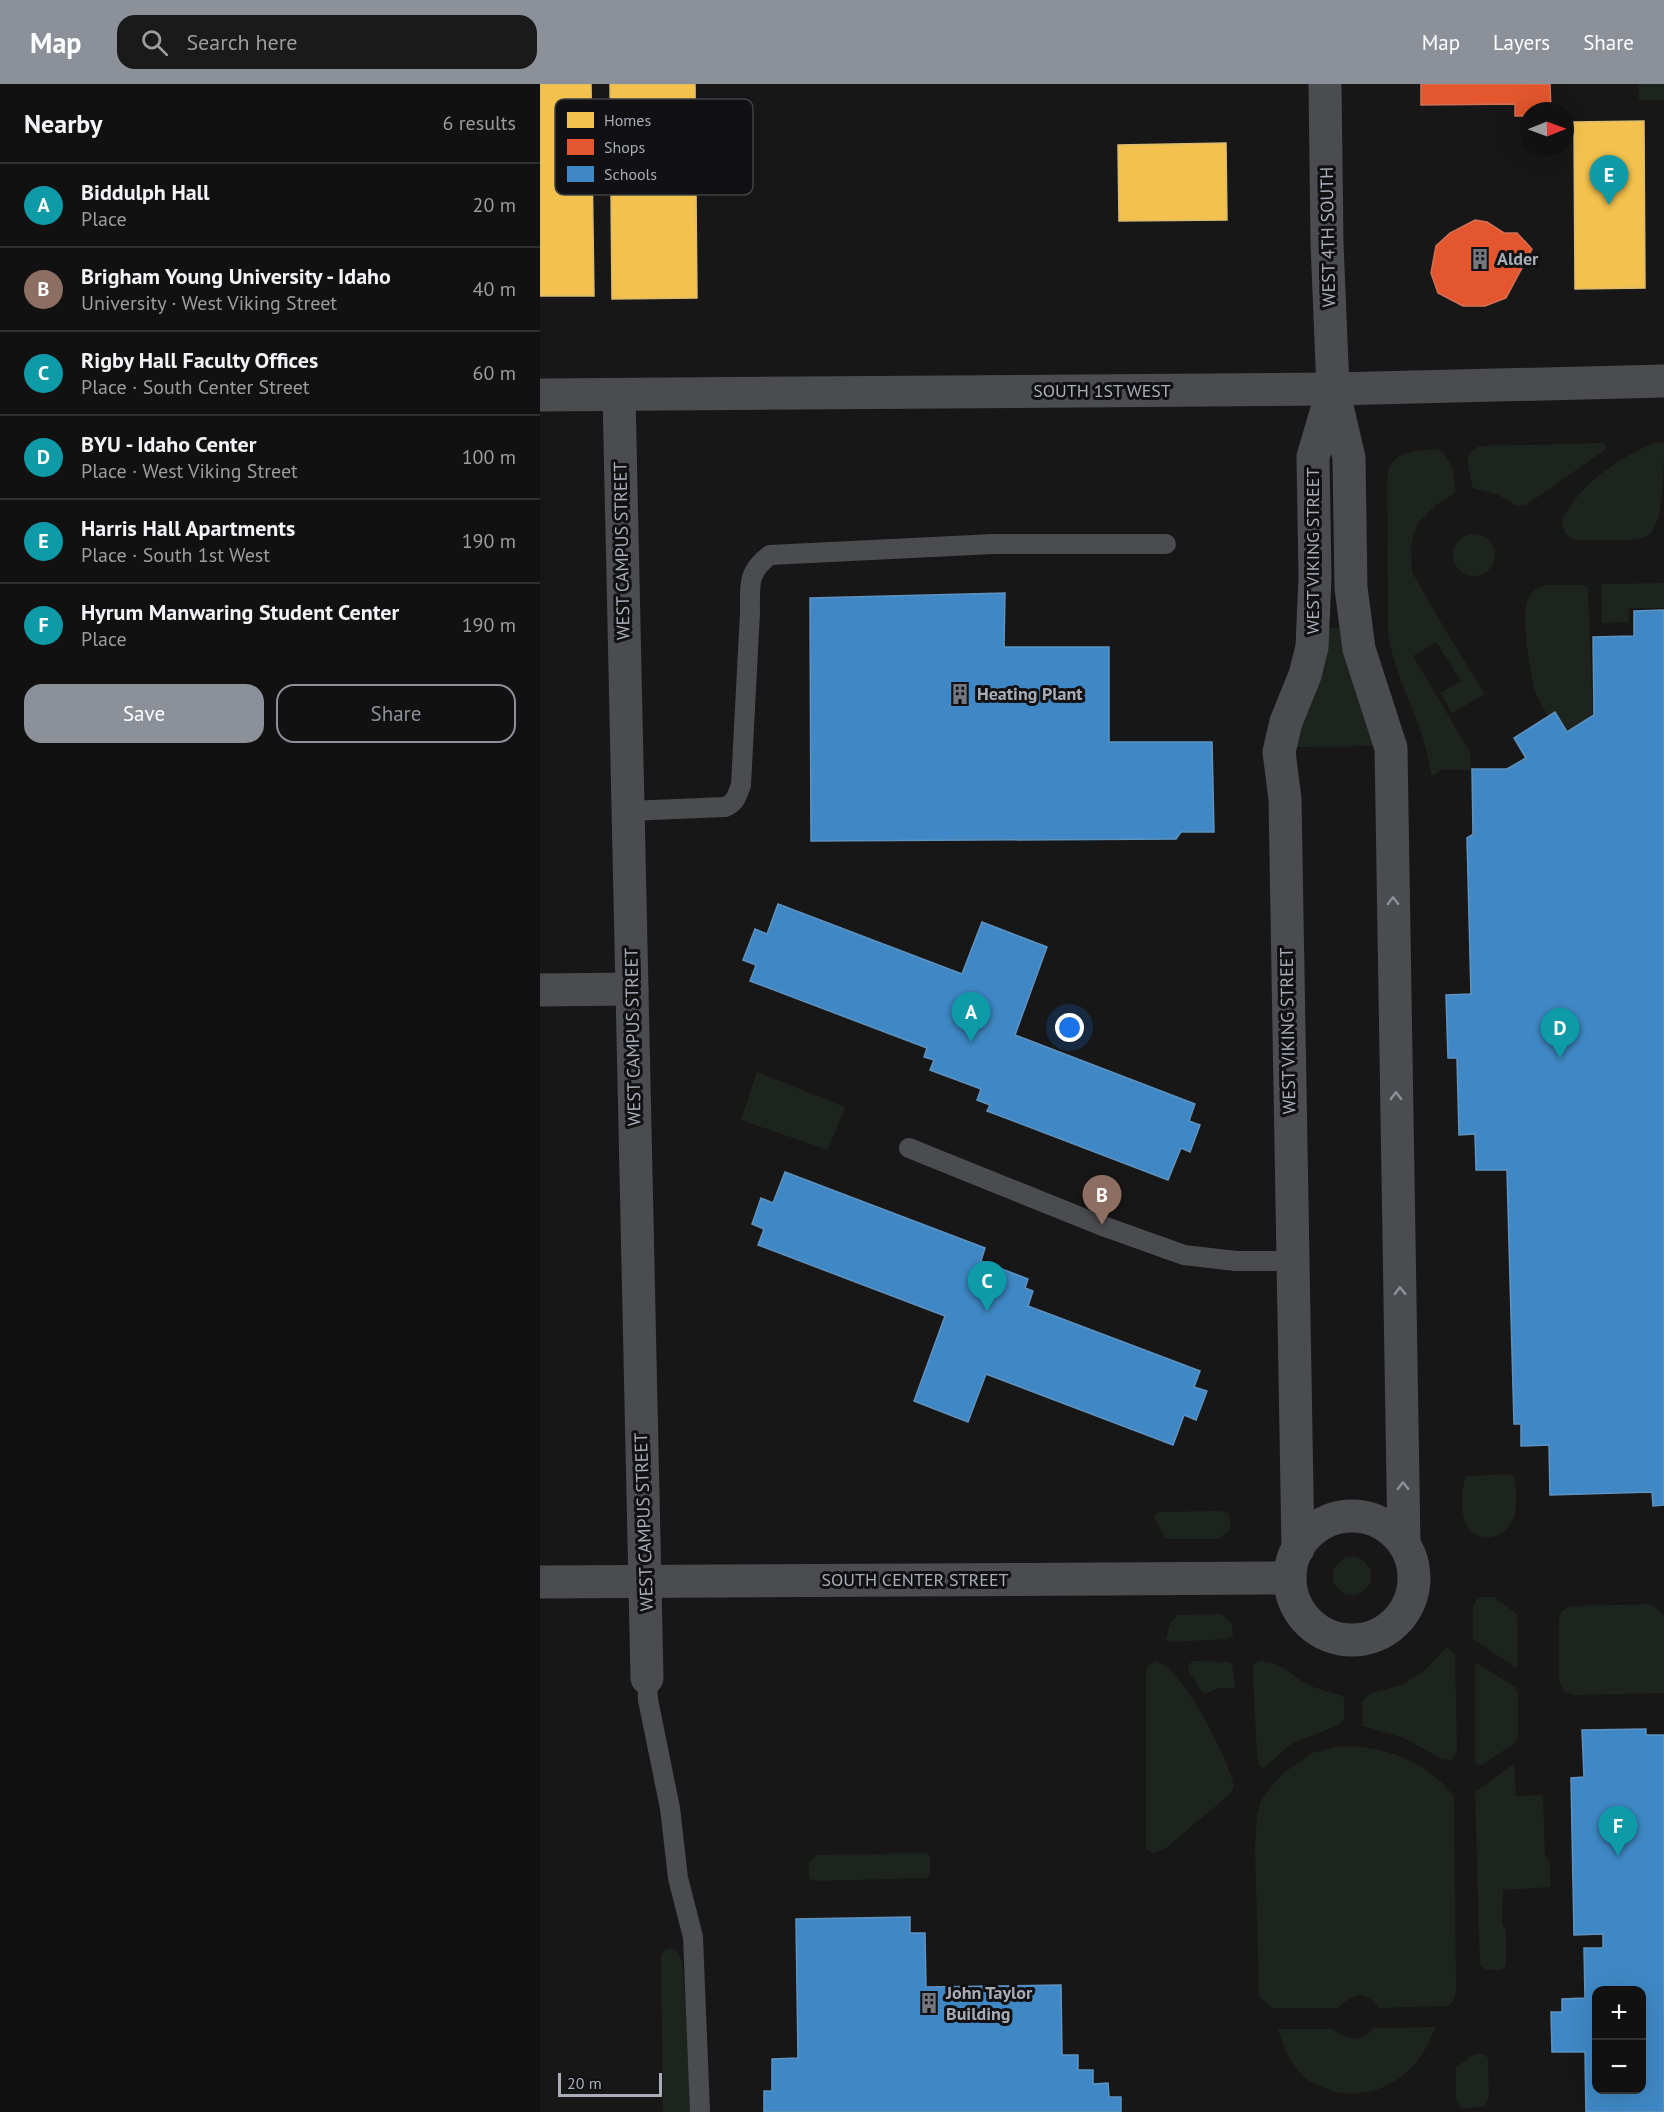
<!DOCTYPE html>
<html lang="en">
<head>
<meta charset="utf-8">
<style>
  :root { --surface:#111; --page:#1a1a1a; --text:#f1f3f6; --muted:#9c9d9f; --line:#303131; --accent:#8c9099 }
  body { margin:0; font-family:"PT Sans",sans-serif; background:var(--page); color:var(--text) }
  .controls { position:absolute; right:18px; bottom:18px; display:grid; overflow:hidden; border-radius:12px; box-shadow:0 6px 24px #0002 }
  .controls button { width:54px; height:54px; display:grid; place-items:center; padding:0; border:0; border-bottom:2px solid var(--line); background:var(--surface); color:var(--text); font:30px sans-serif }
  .compass { position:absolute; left:980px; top:18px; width:54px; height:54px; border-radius:50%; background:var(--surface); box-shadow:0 6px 24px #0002; rotate:89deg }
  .scale { position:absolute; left:18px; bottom:15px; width:104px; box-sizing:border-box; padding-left:6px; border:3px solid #a8adb8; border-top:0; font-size:16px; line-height:21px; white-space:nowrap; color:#a8adb8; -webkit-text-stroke:4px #111113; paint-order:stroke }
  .you { position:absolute; left:530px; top:944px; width:21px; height:21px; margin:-15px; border:4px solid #fff; border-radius:50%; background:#1a73e8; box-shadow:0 0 0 9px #1a73e833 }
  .badge { display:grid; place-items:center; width:39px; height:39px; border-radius:50%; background:var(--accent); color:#fff; font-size:20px; font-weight:700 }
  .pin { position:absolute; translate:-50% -50px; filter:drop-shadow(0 2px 3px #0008) }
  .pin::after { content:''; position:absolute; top:32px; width:21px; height:18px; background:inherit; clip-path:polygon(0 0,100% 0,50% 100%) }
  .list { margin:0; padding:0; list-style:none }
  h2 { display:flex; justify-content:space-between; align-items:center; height:78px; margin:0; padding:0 24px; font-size:26px }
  h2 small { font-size:20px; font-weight:400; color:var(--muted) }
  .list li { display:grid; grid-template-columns:39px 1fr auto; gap:18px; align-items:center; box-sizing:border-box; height:84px; padding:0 24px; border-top:2px solid var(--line) }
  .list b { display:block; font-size:22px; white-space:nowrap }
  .list p { margin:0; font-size:20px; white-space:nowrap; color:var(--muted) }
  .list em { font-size:20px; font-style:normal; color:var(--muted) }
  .actions { display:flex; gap:12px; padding:18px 24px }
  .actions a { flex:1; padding:14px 0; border:2px solid var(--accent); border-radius:18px; text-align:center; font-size:21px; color:var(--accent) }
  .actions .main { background:var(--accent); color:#fff }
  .icon { flex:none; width:33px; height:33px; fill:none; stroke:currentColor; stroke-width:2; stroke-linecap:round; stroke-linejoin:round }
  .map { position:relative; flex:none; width:1124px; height:2028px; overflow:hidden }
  header { display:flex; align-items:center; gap:36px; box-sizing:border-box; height:84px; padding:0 30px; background:var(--accent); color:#fff }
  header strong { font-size:28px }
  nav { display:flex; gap:33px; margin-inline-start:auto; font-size:21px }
  .search { width:420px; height:54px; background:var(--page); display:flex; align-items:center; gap:15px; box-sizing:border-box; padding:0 21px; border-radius:18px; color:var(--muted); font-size:22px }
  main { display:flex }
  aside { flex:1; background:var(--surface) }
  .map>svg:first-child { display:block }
</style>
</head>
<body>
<header>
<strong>Map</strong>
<div class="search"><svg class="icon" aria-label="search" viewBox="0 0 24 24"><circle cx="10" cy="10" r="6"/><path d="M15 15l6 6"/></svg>Search here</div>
<nav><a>Map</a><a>Layers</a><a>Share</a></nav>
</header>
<main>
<aside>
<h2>Nearby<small>6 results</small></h2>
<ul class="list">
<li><span class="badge" style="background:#0f9aa8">A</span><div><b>Biddulph Hall</b><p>Place</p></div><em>20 m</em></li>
<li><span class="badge" style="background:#8d6e63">B</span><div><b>Brigham Young University - Idaho</b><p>University · West Viking Street</p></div><em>40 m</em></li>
<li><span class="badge" style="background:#0f9aa8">C</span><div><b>Rigby Hall Faculty Offices</b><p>Place · South Center Street</p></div><em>60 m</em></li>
<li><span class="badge" style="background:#0f9aa8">D</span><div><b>BYU - Idaho Center</b><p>Place · West Viking Street</p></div><em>100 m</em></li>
<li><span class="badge" style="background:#0f9aa8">E</span><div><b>Harris Hall Apartments</b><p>Place · South 1st West</p></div><em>190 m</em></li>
<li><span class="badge" style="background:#0f9aa8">F</span><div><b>Hyrum Manwaring Student Center</b><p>Place</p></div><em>190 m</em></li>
</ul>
<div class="actions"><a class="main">Save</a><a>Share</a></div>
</aside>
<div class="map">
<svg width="1124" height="2028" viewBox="0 0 1124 2028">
  <rect width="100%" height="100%" fill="#171717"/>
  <g fill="#1d241e">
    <rect x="1099" y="0" width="25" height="16"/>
    <path d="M1116,358L1124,359C1124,382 1124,439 1109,451C1094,459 1052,456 1034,456C1028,452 1021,446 1022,438C1023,432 1028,426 1031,421C1052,392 1083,372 1116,358Z"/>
    <path d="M1063,359L1066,361V365L986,421L976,422L959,411L933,404L927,377L929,370L939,362Z"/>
    <path d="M897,365C913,375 915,391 915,409L896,421L879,438L874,449L871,463L872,488L910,554L945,610L912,629L900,609L921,597L898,561L896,558L873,572L930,668L931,686H901L892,692C888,675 885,658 879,642C868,611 853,583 848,550L847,395C850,366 873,367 897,365Z"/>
    <circle cx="934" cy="471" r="21"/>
    <path d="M1124,499V524H1089V538L1062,539L1061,500Z"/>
    <path d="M1007,501H1043L1048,504L1053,635L1025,652C1013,639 1003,626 996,610C990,593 980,528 989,513C993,505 999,503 1007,501Z"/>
    <path d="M794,544H800L803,552L836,662L755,663L789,545Z"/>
    <path d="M217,988L305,1023L288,1066L201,1036Z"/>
    <path d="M969,1390L974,1392C976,1403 977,1418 975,1429C972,1450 944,1463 929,1445C920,1433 921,1409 925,1395L927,1392Z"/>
    <path d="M678,1427L689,1429L691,1445L678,1455H628L625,1454L614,1433L618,1428Z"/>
    <circle cx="812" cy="1492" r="19"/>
    <path d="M942,1513H954L977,1530L978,1581L975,1583L933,1555V1523L936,1516Z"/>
    <path d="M1111,1520L1124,1532V1609L1034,1611L1025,1608L1019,1598V1535L1022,1527L1030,1522Z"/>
    <path d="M681,1530L692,1540L693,1552L686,1555L629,1558L626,1556L630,1540L637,1531Z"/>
    <path d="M907,1563L915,1570L917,1666L913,1676L902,1675L864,1654L823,1642L822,1618L831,1609L862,1601L876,1592L885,1586Z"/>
    <path d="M616,1577C642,1583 689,1676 694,1703L690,1710L626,1764L613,1769L606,1765V1587L607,1582Z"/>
    <path d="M652,1577L689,1578L692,1580L695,1604H679L664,1610L648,1587V1583Z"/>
    <path d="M720,1577C742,1577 752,1594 771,1602C781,1606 792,1609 803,1612L804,1615V1636L799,1641L751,1660L724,1684L719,1682L717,1673L713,1589L714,1580Z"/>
    <path d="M937,1579L975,1603L978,1609V1653L975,1659L941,1681H938L935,1678V1581Z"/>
    <path d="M812,1662C854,1666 886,1678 914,1712L916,1902C916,1912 915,1917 907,1922L839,1924C826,1907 813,1908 799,1924H733L719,1912L715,1764L717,1731L722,1714L742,1690L772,1669L794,1663Z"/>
    <path d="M972,1681L974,1683L976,1712L1003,1711L1005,1772L1010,1778V1803L963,1806L962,1841L966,1845V1882L961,1886H946L940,1881L935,1708Z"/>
    <path d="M387,1769L390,1773V1790L387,1794L274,1797L269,1794V1778L276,1771Z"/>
    <path d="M132,1864L137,1868L142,1877L152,1993V2028H123L121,1873L124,1866Z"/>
    <path d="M895,1943C882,1987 839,2019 793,2007C785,2004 775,2001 768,1996C751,1983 744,1964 738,1945H793C806,1956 822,1960 833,1944Z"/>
    <path d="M935,1970H943L948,1974L949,2014L943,2023L922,2024L916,2017V1983Z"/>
  </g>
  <g fill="#f2c14e" stroke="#dcbb6e" stroke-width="1.5">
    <path d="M0,0H51L54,212H0Z"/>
    <path d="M70,0H155L157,214L72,215Z"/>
    <path d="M1104,37L1105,204L1035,205L1034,38Z"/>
    <path d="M686,59L687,136L579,137L578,61Z"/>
  </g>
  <g fill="#e4572e" stroke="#d27157" stroke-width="1.5">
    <path d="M881,0H1010L1011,27H989V32H975V20L881,21Z"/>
    <path d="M935,136L947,138L964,149H977L992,165L966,214L945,222H923L898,209L891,189L896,162L910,149Z"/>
  </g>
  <g fill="#3f88c5" stroke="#5e93c1" stroke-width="1.5" fill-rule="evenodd">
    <path d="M465,509L464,563H569V658H672L674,748H641L636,755L271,757L270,514Z"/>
    <path d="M1124,526V1421L1113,1422L1112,1408L1010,1411L1009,1361L981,1362V1340H974L967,1086H936L935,1050L919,1051L917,974H908L906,911L931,910L927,754L933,750L932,685H967L986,674L974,654L1015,628L1027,648L1054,631L1053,553L1094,552V527Z"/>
    <path d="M238,820L422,890L442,838L507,863L475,951L655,1020L649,1037L660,1041L650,1068L641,1064L628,1096L447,1027L450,1021L437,1016L441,1005L390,986L394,976L384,973L387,964L210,897L216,881L203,876L215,845L227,850Z"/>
    <path d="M245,1088L445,1164L441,1177L488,1195L485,1204L493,1207L488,1222L660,1287L654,1303L667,1307L656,1336L644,1331L633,1361L446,1290L428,1338L374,1317L405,1232L218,1161L224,1145L212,1140L221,1114L233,1119Z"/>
    <path d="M1106,1645V1651H1124V2028H1046L1045,1968H1012L1011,1928H1022V1915L1045,1914L1044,1864H1063V1850L1034,1851L1031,1694L1044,1693L1042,1646ZM1056,1906H1102V2006H1056Z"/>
    <path d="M370,1833V1849H385L386,1903L521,1901L522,1971H538V1986H553V2000L568,1999L569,2013H581V2028H224V2007H232V1975L258,1974L256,1835Z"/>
  </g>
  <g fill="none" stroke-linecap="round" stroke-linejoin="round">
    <g stroke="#4b4c50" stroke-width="20">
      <path d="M88,727L185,723C196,719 197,711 201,701L210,528C210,501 207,488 230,471L453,460H626"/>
      <path d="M369,1064L560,1141L644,1171L696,1177H752"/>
      <path d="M107,1594L108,1616L130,1724L138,1794L153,1853L160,2028"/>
    </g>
    <g stroke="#4b4c50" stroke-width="33">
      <path d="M0,311L793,305"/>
      <path d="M79,311L107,1594"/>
      <path d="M0,906L92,905"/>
      <circle cx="812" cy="1494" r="62"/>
      <path d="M758,1465L745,715L739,668L746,638L765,591L772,563L775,493L773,373L793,305L809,374L811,504L819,565L851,664L864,1460"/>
      <path d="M0,1498L750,1494"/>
    </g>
    <path stroke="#4b4c50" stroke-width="33" d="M785,0L787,159L793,305L1124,297"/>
  </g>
  <defs><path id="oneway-chevron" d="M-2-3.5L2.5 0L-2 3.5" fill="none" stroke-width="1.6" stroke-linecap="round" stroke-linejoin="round" transform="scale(1.5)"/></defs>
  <g stroke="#8c9099">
    <use href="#oneway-chevron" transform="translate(853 817) rotate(-91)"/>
    <use href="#oneway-chevron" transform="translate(856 1012) rotate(-91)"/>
    <use href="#oneway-chevron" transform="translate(860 1207) rotate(-91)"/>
    <use href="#oneway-chevron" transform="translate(863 1402) rotate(-91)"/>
  </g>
  <defs>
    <symbol id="building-bare" viewBox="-9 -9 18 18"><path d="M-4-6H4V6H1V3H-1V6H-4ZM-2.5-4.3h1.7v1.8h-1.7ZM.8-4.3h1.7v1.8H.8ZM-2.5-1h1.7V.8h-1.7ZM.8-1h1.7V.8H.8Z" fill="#757880" stroke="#111113" stroke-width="2.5" paint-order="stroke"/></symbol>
  </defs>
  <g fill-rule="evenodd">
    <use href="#building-bare" x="925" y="160" width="30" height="30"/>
    <use href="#building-bare" x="405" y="595" width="30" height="30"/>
    <use href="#building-bare" x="374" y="1904" width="30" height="30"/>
  </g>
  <g text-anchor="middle" stroke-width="6" stroke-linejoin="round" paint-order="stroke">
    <g font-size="18" fill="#a8adb8" stroke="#111113">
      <text transform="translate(788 153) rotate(-91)" y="6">WEST 4TH SOUTH</text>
      <text x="562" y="313">SOUTH 1ST WEST</text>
      <text transform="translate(82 467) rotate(-91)" y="6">WEST CAMPUS STREET</text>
      <text transform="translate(773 467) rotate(-90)" y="6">WEST VIKING STREET</text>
      <text transform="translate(748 947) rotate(-91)" y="6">WEST VIKING STREET</text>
      <text transform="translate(93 953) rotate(-91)" y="6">WEST CAMPUS STREET</text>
      <text transform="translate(104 1438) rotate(-92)" y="6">WEST CAMPUS STREET</text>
      <text x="375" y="1502">SOUTH CENTER STREET</text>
    </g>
    <g font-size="18" font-weight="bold" fill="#a8adb8" stroke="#111113" text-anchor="start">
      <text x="957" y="181">Alder</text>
      <text x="437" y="616">Heating Plant</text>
      <text x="406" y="1915">John Taylor<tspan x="406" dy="21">Building</tspan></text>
    </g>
  </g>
  <rect x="15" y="15" width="198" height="96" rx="9" fill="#111113" stroke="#3e4045" stroke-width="1.5"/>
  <rect x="27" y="28" width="27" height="16" fill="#f2c14e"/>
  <rect x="27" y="55" width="27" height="16" fill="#e4572e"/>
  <rect x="27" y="82" width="27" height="16" fill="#3f88c5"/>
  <g font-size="16" fill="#a8adb8">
    <text x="64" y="42">Homes</text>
    <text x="64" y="69">Shops</text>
    <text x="64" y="96">Schools</text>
  </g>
</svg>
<div class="controls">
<button>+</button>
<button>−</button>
</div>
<svg class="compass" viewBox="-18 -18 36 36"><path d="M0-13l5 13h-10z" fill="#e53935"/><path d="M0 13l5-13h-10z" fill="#9c9d9f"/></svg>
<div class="scale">20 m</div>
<div class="you"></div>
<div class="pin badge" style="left:431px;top:958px;background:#0f9aa8">A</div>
<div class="pin badge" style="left:562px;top:1141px;background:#8d6e63">B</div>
<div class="pin badge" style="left:447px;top:1227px;background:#0f9aa8">C</div>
<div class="pin badge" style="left:1020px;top:974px;background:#0f9aa8">D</div>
<div class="pin badge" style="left:1069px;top:121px;background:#0f9aa8">E</div>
<div class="pin badge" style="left:1078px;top:1772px;background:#0f9aa8">F</div>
</div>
</main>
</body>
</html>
